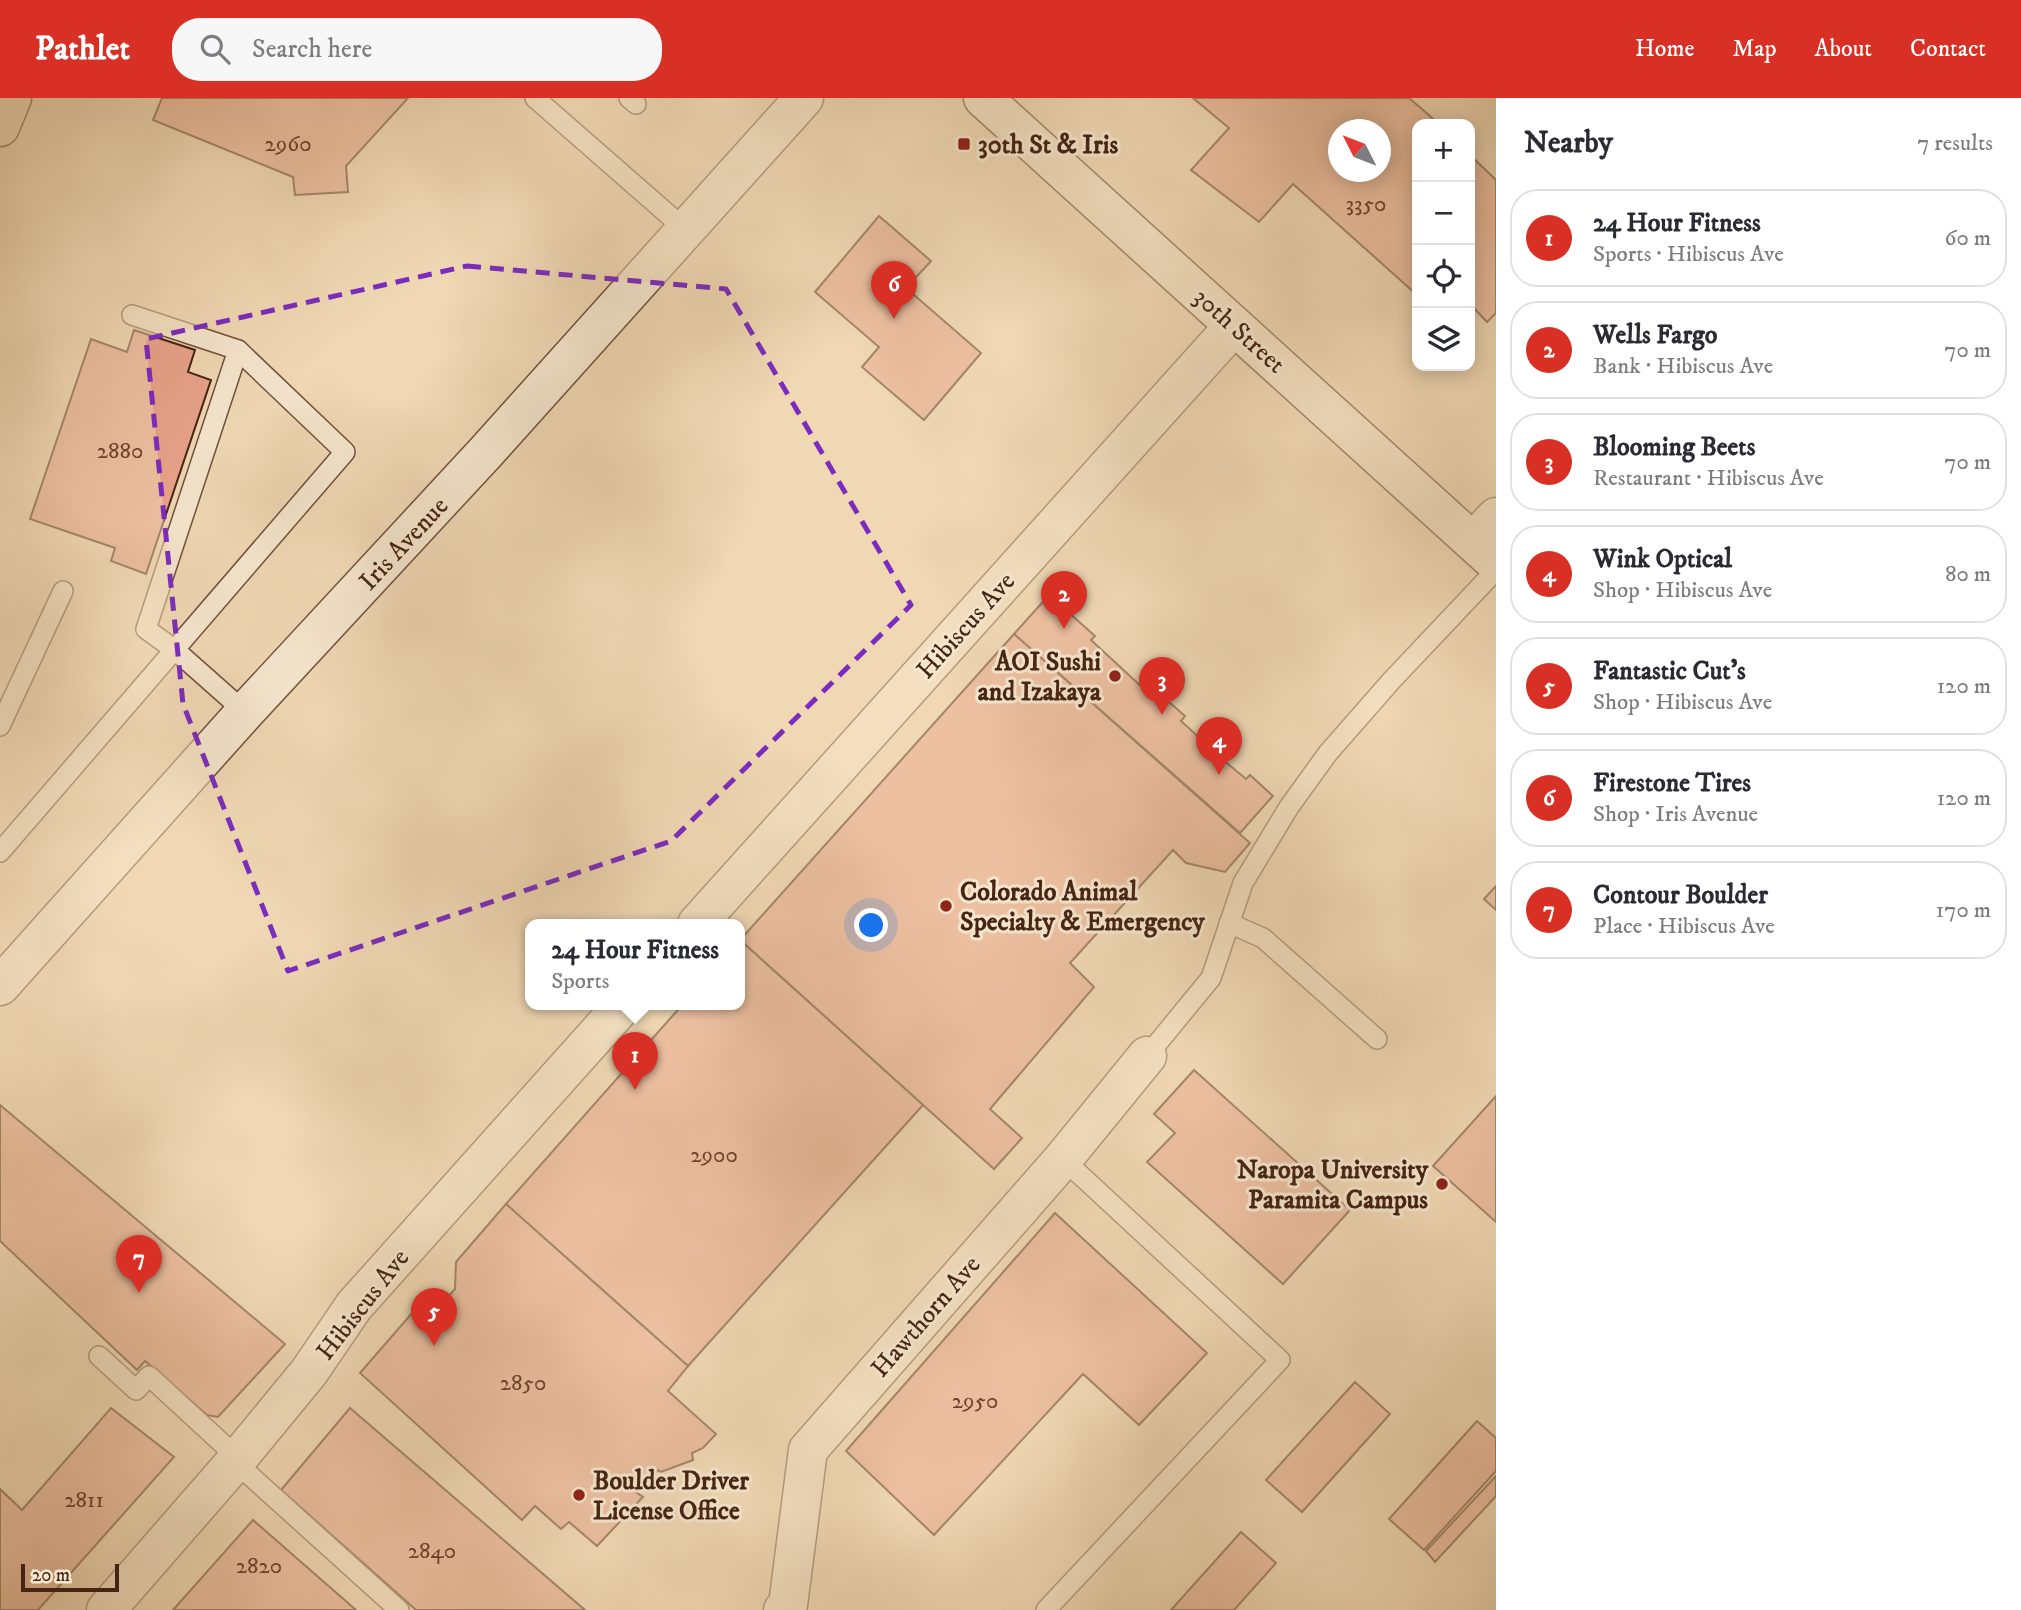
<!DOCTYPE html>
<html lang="en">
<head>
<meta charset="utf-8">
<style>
  :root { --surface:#fff; --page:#f7f7f7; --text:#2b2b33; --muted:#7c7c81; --line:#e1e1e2; --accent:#d93025 }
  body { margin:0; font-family:"IM FELL DW Pica",serif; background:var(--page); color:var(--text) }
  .controls { position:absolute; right:21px; top:21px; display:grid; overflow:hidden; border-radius:14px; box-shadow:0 4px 18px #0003 }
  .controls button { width:63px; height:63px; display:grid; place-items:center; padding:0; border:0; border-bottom:2px solid var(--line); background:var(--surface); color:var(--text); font:35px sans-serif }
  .compass { position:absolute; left:1328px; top:21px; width:63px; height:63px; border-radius:50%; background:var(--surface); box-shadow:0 4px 18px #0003; rotate:312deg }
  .scale { position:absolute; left:21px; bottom:18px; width:98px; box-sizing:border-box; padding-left:7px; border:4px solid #462413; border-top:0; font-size:19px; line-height:24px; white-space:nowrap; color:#462413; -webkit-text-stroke:5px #f5e6ce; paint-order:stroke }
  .you { position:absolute; left:872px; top:828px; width:24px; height:24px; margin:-18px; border:5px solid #fff; border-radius:50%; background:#1a73e8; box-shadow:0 0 0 10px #1a73e833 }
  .badge { display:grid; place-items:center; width:46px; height:46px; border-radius:50%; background:var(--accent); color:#fff; font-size:23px; font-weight:700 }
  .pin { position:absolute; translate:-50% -58px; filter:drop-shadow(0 2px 4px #0008) }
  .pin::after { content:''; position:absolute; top:37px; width:24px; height:21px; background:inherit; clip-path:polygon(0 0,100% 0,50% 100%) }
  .popup { position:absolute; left:525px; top:821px; width:220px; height:91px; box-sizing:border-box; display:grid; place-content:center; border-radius:14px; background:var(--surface); filter:drop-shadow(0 2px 5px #0005); font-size:23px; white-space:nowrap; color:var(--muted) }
  .popup b { font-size:26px; color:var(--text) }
  .popup::after { content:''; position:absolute; left:50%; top:100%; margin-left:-14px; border:14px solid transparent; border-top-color:var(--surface) }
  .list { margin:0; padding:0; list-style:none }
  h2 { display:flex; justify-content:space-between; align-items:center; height:91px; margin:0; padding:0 28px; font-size:30px }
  h2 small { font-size:23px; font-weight:400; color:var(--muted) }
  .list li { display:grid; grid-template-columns:46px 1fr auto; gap:21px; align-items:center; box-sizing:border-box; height:98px; margin:0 14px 14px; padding:0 14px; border:2px solid var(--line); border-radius:28px }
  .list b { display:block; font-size:26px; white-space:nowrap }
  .list p { margin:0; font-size:23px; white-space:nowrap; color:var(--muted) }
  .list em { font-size:23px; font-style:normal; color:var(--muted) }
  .icon { flex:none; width:38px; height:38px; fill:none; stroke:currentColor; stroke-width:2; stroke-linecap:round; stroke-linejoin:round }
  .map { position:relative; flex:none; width:1496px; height:1512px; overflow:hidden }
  header { display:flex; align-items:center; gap:42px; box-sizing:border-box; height:98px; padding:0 35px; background:var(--accent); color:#fff }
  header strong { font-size:33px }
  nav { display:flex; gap:38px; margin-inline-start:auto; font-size:24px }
  .search { width:490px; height:63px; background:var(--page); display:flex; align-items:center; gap:18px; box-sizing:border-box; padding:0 24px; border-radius:28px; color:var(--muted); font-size:26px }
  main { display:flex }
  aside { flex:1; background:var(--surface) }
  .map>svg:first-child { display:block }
</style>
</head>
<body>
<header>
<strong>Pathlet</strong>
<div class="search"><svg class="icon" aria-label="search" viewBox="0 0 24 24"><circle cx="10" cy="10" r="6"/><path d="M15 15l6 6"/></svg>Search here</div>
<nav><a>Home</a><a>Map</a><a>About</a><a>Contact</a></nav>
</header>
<main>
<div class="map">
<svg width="1496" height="1512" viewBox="0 0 1496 1512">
  <rect width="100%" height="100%" fill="#f0d8b4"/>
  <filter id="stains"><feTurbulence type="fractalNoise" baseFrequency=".00286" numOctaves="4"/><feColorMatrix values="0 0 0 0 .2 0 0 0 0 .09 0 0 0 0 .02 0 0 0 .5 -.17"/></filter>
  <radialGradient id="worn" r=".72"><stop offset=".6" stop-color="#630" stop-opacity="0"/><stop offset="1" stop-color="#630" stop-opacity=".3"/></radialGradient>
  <g fill="#e8a38a" stroke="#462413" stroke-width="2" fill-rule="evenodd">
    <path d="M162,0H408L346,68L348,94L295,97L293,79L153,22Z"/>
    <path d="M1193,0H1409L1430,18L1438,26H1417V197L1293,86L1259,124L1191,72L1229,30ZM1338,32H1380V74H1338Z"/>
    <path d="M1470,57L1496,82V215L1487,224L1470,206Z"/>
    <path d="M879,118L931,163L906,190L981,255L924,322L862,269L879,249L815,194Z"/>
    <path d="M134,232L195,252L188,274L211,282L146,476L111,463L115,450L30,421L91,241L127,254Z"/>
    <path d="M1049,497L1095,538L1091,542L1144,591L1157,602L1161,597L1185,618L1181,623L1228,666L1246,681L1250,677L1273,698L1240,735L1014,536Z"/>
    <path d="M1014,536L1250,745L1225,774L1186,765L1173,752L1070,865L1094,889L990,1011L1022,1040L994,1071L740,842Z"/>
    <path d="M1496,788V812L1484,801Z"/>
    <path d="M740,842L923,1007L688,1268L506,1106L683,906H740Z"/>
    <path d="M1194,972L1350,1112L1283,1186L1147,1064L1175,1035L1154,1016Z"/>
    <path d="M1496,998V1124L1433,1068Z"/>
    <path d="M0,1007L285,1246L218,1319L207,1317L145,1263L137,1272L0,1143Z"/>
    <path d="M506,1106L688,1268L668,1293L716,1336L703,1350L692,1355L693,1362L661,1374L658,1372L636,1394L643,1399L597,1448L569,1424L561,1431L535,1408L522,1422L360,1275L413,1214L436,1212L455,1191L456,1164Z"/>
    <path d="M1055,1115L1207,1255L1139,1327L1083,1276L934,1437L846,1353Z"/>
    <path d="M1355,1284L1390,1316L1302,1414L1266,1382Z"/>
    <path d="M111,1310L174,1359L38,1512H0V1391L22,1412Z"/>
    <path d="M350,1310L585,1512H416L281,1392Z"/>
    <path d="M1477,1323L1496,1340V1373L1424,1452L1389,1421Z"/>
    <path d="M1496,1378V1398L1435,1464L1426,1453Z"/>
    <path d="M253,1422L356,1512H173Z"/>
    <path d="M1241,1434L1276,1465L1234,1512H1171Z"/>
  </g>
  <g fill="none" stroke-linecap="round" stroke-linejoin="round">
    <defs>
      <g id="service">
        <path d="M535,0L686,132"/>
        <path d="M629,0L636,6"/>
        <path d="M238,252L146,531L175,552L245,614"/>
        <path d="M0,628L63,493"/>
        <path d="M0,754L345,354L238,252L132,217"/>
        <path d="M1229,825L1263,840L1377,941"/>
        <path d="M1147,958L1211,880L1243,785L1289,709L1328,655L1392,582L1496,472"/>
        <path d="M99,1258L136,1292L149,1278L238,1360"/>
        <path d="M235,1364L399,1512"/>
        <path d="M1046,1512L1280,1262L1063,1061"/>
      </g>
      <g id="minor">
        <path d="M1473,444L1496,419"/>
        <path d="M697,826L1234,228"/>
        <path d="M0,888L245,614L486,354L804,0"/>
        <path d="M106,1512L235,1364L309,1274L354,1208L624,906"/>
        <path d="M783,1512L788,1507L808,1352L1063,1061L1147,958"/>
      </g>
      <path id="secondary" d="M983,0L1496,465"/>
      <path id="trunk" d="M0,29L12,0"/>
    </defs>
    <use href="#service" stroke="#70513b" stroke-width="22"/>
    <use href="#minor" stroke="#70513b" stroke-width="41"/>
    <use href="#secondary" stroke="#462413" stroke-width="41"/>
    <use href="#trunk" stroke="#462413" stroke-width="41"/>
    <use href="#service" stroke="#f5e6ce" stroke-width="19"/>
    <use href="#minor" stroke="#f5e6ce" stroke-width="38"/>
    <use href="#secondary" stroke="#f5e6ce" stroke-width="38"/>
    <use href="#trunk" stroke="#f0d8b4" stroke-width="38"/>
  </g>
  <path d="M0 0H1496V1512H0ZM467,168L726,191L911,507L671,743L288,873L183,606L146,241Z" fill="#f0d8b4" fill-opacity=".55" fill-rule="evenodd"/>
  <path fill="none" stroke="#7b2cbf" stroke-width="5" stroke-dasharray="14 9" stroke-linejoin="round" d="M467,168L726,191L911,507L671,743L288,873L183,606L146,241Z"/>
  <g fill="#8f2418" stroke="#f5e6ce" stroke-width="2.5">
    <rect x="957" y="39" width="14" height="14" rx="3.5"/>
    <circle cx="1115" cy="578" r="7"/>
    <circle cx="946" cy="808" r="7"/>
    <circle cx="1442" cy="1086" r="7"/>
    <circle cx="579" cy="1397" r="7"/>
  </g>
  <g text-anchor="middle" stroke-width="6" stroke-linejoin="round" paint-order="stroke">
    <g font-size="23" fill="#6e4431">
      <text x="288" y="53">2960</text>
      <text x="1366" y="113">3350</text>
      <text x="120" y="360">2880</text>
      <text x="714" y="1064">2900</text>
      <text x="523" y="1292">2850</text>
      <text x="975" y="1310">2950</text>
      <text x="84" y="1409">2811</text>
      <text x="432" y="1460">2840</text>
      <text x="259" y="1475">2820</text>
    </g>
    <g font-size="26" font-weight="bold" fill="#462413" stroke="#f5e6ce" text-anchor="start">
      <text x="978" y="55">30th St &amp; Iris</text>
      <text x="1101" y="572" text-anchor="end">AOI Sushi<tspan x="1101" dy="30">and Izakaya</tspan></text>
      <text x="960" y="802">Colorado Animal<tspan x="960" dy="30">Specialty &amp; Emergency</tspan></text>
      <text x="1428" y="1080" text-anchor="end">Naropa University<tspan x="1428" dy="30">Paramita Campus</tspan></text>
      <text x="593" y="1391">Boulder Driver<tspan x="593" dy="30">License Office</tspan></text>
    </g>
    <g font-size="26" fill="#462413" stroke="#f5e6ce">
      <text transform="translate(1240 232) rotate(42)" y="9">30th Street</text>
      <text transform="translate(403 445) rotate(-47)" y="9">Iris Avenue</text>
      <text transform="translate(965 527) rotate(-48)" y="9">Hibiscus Ave</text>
      <text transform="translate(362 1206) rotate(-52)" y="9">Hibiscus Ave</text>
      <text transform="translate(925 1218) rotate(-49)" y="9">Hawthorn Ave</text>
    </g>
  </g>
  <rect width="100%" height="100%" filter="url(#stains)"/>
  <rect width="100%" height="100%" fill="url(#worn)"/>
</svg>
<div class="controls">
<button>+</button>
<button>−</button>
<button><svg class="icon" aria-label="locate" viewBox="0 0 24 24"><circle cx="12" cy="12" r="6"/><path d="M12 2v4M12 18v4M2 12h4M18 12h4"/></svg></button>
<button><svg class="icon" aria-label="layers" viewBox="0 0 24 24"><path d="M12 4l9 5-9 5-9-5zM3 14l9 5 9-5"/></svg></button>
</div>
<svg class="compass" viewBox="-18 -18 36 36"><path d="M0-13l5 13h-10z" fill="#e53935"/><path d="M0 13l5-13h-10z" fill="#7c7c81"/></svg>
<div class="scale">20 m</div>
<div class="you"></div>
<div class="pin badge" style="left:635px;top:992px">1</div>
<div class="popup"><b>24 Hour Fitness</b>Sports</div>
<div class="pin badge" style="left:1064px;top:531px">2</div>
<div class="pin badge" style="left:1162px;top:617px">3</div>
<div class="pin badge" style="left:1219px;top:677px">4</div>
<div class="pin badge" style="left:434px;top:1248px">5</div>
<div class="pin badge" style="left:894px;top:221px">6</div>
<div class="pin badge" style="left:139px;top:1195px">7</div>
</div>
<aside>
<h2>Nearby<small>7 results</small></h2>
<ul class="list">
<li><span class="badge">1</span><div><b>24 Hour Fitness</b><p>Sports · Hibiscus Ave</p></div><em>60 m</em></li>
<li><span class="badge">2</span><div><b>Wells Fargo</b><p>Bank · Hibiscus Ave</p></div><em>70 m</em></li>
<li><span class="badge">3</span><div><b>Blooming Beets</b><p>Restaurant · Hibiscus Ave</p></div><em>70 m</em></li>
<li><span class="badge">4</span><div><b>Wink Optical</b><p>Shop · Hibiscus Ave</p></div><em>80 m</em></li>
<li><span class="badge">5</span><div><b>Fantastic Cut's</b><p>Shop · Hibiscus Ave</p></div><em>120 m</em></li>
<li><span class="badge">6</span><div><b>Firestone Tires</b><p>Shop · Iris Avenue</p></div><em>120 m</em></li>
<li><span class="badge">7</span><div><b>Contour Boulder</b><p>Place · Hibiscus Ave</p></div><em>170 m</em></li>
</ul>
</aside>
</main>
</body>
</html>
